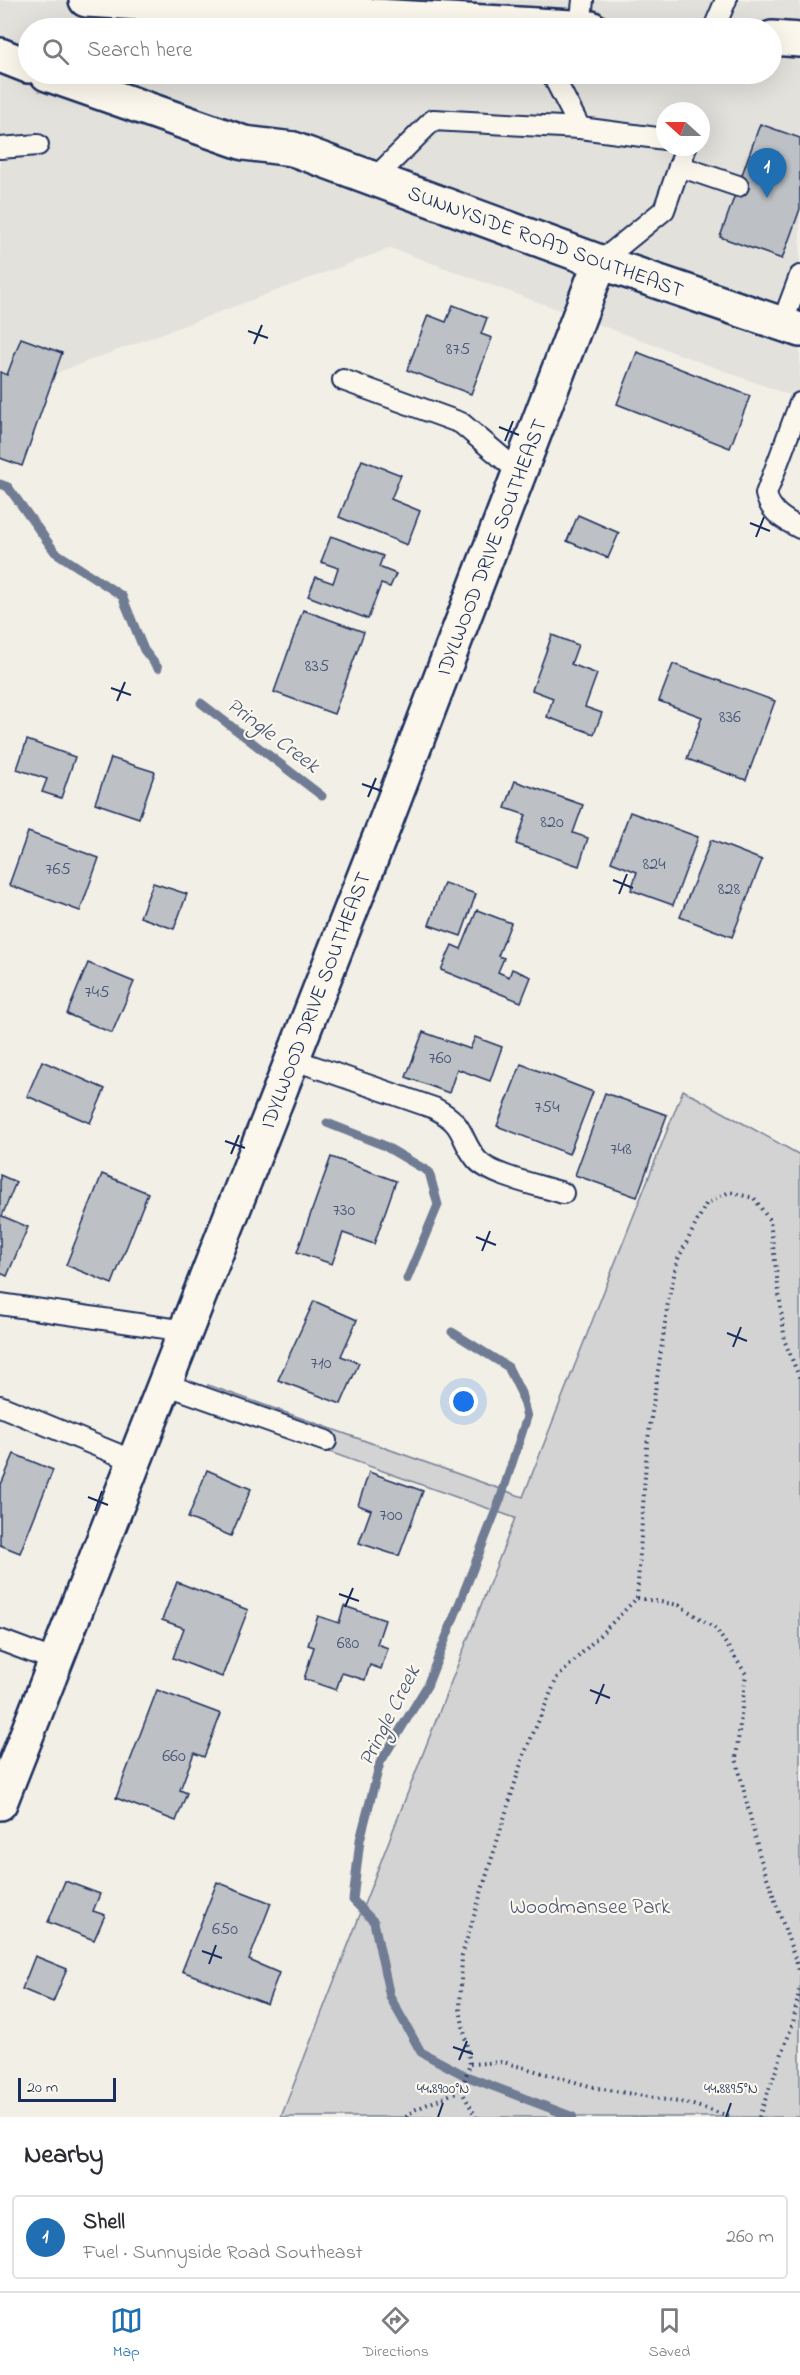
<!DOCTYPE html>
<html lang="en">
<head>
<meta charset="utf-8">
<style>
  :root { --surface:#fff; --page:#f7f7f7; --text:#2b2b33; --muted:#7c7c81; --line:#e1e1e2; --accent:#1f6fb2 }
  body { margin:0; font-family:"Indie Flower",sans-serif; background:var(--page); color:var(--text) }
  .compass { position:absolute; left:656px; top:102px; width:54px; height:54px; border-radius:50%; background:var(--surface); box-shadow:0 6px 24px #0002; rotate:291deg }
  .scale { position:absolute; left:18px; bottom:15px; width:98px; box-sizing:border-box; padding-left:6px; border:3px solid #1b2f5e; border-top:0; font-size:16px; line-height:21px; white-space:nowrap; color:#1b2f5e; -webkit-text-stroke:4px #fbf7ec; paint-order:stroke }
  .you { position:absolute; left:464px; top:1402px; width:21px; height:21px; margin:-15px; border:4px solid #fff; border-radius:50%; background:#1a73e8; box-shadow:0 0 0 9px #1a73e833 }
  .badge { display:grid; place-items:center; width:39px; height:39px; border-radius:50%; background:var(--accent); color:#fff; font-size:20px; font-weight:700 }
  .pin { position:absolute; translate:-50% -50px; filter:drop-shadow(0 2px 3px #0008) }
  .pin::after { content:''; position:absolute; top:32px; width:21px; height:18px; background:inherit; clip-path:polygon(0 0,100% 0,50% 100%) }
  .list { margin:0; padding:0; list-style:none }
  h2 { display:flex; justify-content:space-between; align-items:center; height:78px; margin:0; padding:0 24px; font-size:26px }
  h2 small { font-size:20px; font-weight:400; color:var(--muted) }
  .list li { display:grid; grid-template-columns:39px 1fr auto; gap:18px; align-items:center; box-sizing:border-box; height:84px; margin:0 12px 12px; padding:0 12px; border:2px solid var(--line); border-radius:6px }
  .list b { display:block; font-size:22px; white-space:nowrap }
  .list p { margin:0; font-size:20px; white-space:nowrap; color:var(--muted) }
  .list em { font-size:20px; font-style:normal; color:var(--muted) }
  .icon { flex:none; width:33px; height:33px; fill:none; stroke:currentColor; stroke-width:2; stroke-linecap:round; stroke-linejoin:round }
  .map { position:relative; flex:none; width:800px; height:2117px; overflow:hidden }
  .search { position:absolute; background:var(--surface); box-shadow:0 6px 24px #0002; left:18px; right:18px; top:18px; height:66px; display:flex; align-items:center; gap:15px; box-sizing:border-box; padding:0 21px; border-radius:33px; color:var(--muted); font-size:22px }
  .sheet { height:174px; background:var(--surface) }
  nav { display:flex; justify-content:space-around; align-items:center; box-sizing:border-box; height:84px; border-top:2px solid var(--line); background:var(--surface); font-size:16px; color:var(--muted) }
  nav a { display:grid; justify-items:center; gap:3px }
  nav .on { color:var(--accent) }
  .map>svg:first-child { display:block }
</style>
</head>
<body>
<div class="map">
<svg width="800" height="2117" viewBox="0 0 800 2117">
  <rect width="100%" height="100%" fill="#f2efe6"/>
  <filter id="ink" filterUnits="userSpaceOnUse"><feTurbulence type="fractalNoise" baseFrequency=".0167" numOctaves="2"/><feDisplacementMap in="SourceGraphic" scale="12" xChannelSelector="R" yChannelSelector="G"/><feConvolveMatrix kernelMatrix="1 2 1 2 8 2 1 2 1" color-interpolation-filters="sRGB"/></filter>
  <g filter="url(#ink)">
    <path fill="#e2e1dc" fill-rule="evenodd" d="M0,0H800V399L391,248L0,394ZM28,28H772V74H28ZM665,111H701V147H665Z"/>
    <path fill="#d2d3d2" stroke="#768198" stroke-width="1.5" d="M683,1090L800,1155V2117H281L515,1518L200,1406L208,1385L523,1497Z"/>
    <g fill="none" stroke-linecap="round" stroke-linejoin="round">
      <g stroke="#707b93" stroke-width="9">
        <path d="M0,484L8,487L55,552L122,596L144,650L158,668"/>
        <path d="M201,703L322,796"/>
        <path d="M327,1123L383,1145L429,1172L438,1205L407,1279"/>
        <path d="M452,1332L508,1367L521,1393L527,1417L500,1500L427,1686L380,1763L360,1840L353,1900L374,1922L390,1997L421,2052L466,2076L573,2117"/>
      </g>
    </g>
    <g fill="#bdc0c4" stroke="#1b2f5e" stroke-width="1.5">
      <path d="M760,124L800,138V209L782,259L720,237Z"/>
      <path d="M453,305L487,318L481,334L492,338L471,394L407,370L428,315L446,322Z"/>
      <path d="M21,338L62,353L22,466L0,458V372L7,375Z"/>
      <path d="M637,352L750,396L730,448L617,404Z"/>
      <path d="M362,460L401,475L391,499L420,511L407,545L339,517Z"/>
      <path d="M578,515L619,533L608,558L567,541Z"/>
      <path d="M331,536L383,556L379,567L396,574L390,587L381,584L368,619L308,596L316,577L333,583L338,568L321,562Z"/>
      <path d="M303,610L364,632L334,714L274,692Z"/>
      <path d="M552,635L578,645L571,664L597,674L585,707L602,713L594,734L547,717L553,698L532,690Z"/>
      <path d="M673,664L775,701L746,780L687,759L702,717L659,701Z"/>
      <path d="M27,740L75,757L61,798L42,792L47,779L17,769Z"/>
      <path d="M111,758L155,772L139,818L95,803Z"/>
      <path d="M515,781L583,805L573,833L588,838L579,866L516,844L526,815L505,808Z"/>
      <path d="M630,812L698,837L673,905L631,890L637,872L611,862Z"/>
      <path d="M28,832L99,858L80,911L9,885Z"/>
      <path d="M711,840L762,860L732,937L680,917Z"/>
      <path d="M153,883L187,894L174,929L140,917Z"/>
      <path d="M444,883L476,894L461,936L429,925Z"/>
      <path d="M477,910L511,923L498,956L504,958L498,972L509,977L512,969L531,977L521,1002L441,970L452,945L461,949Z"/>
      <path d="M88,963L134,982L112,1033L67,1014Z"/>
      <path d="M423,1032L470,1049L475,1037L502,1047L490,1081L457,1069L449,1093L406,1077Z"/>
      <path d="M42,1061L105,1089L90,1123L27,1096Z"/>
      <path d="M521,1064L593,1092L569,1154L497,1126Z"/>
      <path d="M605,1093L667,1115L637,1197L575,1175Z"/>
      <path d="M331,1157L396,1181L374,1244L343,1233L332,1264L297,1252Z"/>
      <path d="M102,1174L148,1193L112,1284L66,1265Z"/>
      <path d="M0,1175L16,1182L2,1216L28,1227L7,1276L0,1273Z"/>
      <path d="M314,1301L357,1320L341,1356L359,1363L341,1404L278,1380Z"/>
      <path d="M14,1454L53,1470L20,1553L0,1545V1487Z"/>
      <path d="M207,1470L251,1489L231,1536L188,1518Z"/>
      <path d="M369,1472L423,1491L399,1556L359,1543L371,1510L358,1505Z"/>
      <path d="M177,1582L248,1610L222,1677L173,1658L184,1628L162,1620Z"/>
      <path d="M344,1606L385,1620L377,1644L388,1648L381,1669L370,1665L365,1680L342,1673L336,1690L304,1679L314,1647L308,1645L318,1616L339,1623Z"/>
      <path d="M157,1690L221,1714L204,1757L194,1753L180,1790L187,1793L176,1821L116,1798Z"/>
      <path d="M65,1881L100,1894L93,1911L105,1915L94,1940L48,1922Z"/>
      <path d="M217,1882L271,1903L249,1960L279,1973L267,2004L182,1971Z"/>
      <path d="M35,1956L67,1969L53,2002L22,1989Z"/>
    </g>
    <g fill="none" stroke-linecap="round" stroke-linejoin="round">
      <defs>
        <g id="service">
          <path d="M580,28L583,0"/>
          <path d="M714,28L726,0"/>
          <path d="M552,74L580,128L665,139"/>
          <path d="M0,148L38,145"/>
          <path d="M679,166L738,186"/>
          <path d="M374,179L433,120L580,128"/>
          <path d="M600,262L664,210L686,147"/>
          <path d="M782,324L800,276"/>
          <path d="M343,380L461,423L519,472"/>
          <path d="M800,403L766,494C770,512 784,520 800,528"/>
          <path d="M292,1059L434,1108C467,1125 458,1137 477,1160C491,1176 542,1186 563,1193"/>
          <path d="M0,1304L186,1331"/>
          <path d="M165,1384L326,1441"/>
          <path d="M0,1406L134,1461"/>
          <path d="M0,1640L56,1661"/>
        </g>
        <path id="tertiary" d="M0,1803L384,826L600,262"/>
        <path id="secondary" d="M293,149L600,262L800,330"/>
        <g id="primary">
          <path d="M86,0L591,28"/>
          <path d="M772,38L800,40"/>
          <path d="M0,55L28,66"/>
          <path d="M47,74L244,143L293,149"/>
        </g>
      </defs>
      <use href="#service" stroke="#1b2f5e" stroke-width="24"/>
      <use href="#tertiary" stroke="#1b2f5e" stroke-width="38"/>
      <use href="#secondary" stroke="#1b2f5e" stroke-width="38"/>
      <use href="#primary" stroke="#1b2f5e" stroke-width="38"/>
      <g stroke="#1b2f5e" stroke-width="4" stroke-dasharray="1.5 4.5" stroke-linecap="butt">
        <path d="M637,1598L647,1446L669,1296L678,1259L706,1204L729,1192L754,1198L770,1221L785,1342L800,1379"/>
        <path d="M470,2064L503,2062L597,2088L690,2104L733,2117"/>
        <path d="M461,2090L476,2117"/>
        <path d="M406,2117L414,2110L461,2090L470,2064L460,2009L462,1955L523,1757L557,1678L637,1598L679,1605L716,1629L746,1674L736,1758L760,1857L800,1973"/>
        <path d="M759,2117L793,2023L800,1987"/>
      </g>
      <use href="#service" stroke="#fbf7ec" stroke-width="20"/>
      <use href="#tertiary" stroke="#fbf7ec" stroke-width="33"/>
      <use href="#secondary" stroke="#fbf7ec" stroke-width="33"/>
      <use href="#primary" stroke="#fbf7ec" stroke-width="33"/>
    </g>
  </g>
  <path fill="none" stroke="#1b2f5e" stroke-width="2" d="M248,331L268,338M254,344L262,325M499,427L519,435M505,441L513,421M750,523L770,531M756,537L764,517M111,688L131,695M117,701L125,682M362,784L382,791M368,797L376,778M613,880L633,888M619,894L627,874M225,1141L245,1148M231,1154L239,1135M476,1237L496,1245M482,1251L490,1231M727,1333L747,1341M733,1347L741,1327M88,1497L108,1505M95,1511L102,1491M339,1594L359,1601M345,1607L353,1588M590,1690L610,1698M596,1704L604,1684M202,1951L222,1958M209,1964L216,1945M453,2047L473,2054M459,2060L467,2041M438,2117L443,2103M726,2117L731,2103"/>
  <g text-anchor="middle" stroke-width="4.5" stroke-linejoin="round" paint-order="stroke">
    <g font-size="18" fill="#445378">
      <text x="458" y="354">875</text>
      <text x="317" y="671">835</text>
      <text x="730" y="722">836</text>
      <text x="552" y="827">820</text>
      <text x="654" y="869">824</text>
      <text x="58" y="874">765</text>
      <text x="729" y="894">828</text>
      <text x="97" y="997">745</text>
      <text x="440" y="1063">760</text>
      <text x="547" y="1112">754</text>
      <text x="621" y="1154">748</text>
      <text x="344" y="1215">730</text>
      <text x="321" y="1368">710</text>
      <text x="391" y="1520">700</text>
      <text x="348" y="1648">680</text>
      <text x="174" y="1761">660</text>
      <text x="225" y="1934">650</text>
    </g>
    <g font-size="21" fill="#1b2f5e" stroke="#fbf7ec">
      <text transform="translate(546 241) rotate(20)" y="7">SUNNYSIDE ROAD SOUTHEAST</text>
      <text transform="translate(491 547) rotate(-69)" y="7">IDYLWOOD DRIVE SOUTHEAST</text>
      <text transform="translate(315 1000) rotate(-69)" y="7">IDYLWOOD DRIVE SOUTHEAST</text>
    </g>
    <g font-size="21" fill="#49587b" stroke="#fbf7ec">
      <text x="590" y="1913">Woodmansee Park</text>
    </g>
    <g font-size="22" font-style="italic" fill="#465579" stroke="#fbf7ec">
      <text transform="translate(274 734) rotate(37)" y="8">Pringle Creek</text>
      <text transform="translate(388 1715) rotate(-63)" y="8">Pringle Creek</text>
    </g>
  </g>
  <g font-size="15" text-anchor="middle" fill="#1b2f5e" stroke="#fbf7ec" stroke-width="4.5" stroke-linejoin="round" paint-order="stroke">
    <text x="443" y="2093">44.8900°N</text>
    <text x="731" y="2093">44.8895°N</text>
  </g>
</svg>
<svg class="compass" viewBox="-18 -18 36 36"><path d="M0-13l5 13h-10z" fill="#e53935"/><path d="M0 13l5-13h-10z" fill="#7c7c81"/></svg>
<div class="scale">20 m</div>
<div class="you"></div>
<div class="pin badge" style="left:767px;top:198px">1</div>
<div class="search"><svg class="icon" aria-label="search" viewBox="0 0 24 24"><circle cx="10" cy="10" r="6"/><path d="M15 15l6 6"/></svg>Search here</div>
</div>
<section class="sheet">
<h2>Nearby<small></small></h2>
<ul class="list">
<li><span class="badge">1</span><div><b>Shell</b><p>Fuel · Sunnyside Road Southeast</p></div><em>260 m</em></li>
</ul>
</section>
<nav>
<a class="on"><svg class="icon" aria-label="map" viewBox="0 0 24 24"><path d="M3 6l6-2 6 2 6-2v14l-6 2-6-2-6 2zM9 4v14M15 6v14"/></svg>Map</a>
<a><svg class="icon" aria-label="directions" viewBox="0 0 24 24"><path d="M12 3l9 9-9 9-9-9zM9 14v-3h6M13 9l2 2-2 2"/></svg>Directions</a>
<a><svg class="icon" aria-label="saved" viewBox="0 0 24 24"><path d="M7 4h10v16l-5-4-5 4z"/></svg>Saved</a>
</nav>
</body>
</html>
